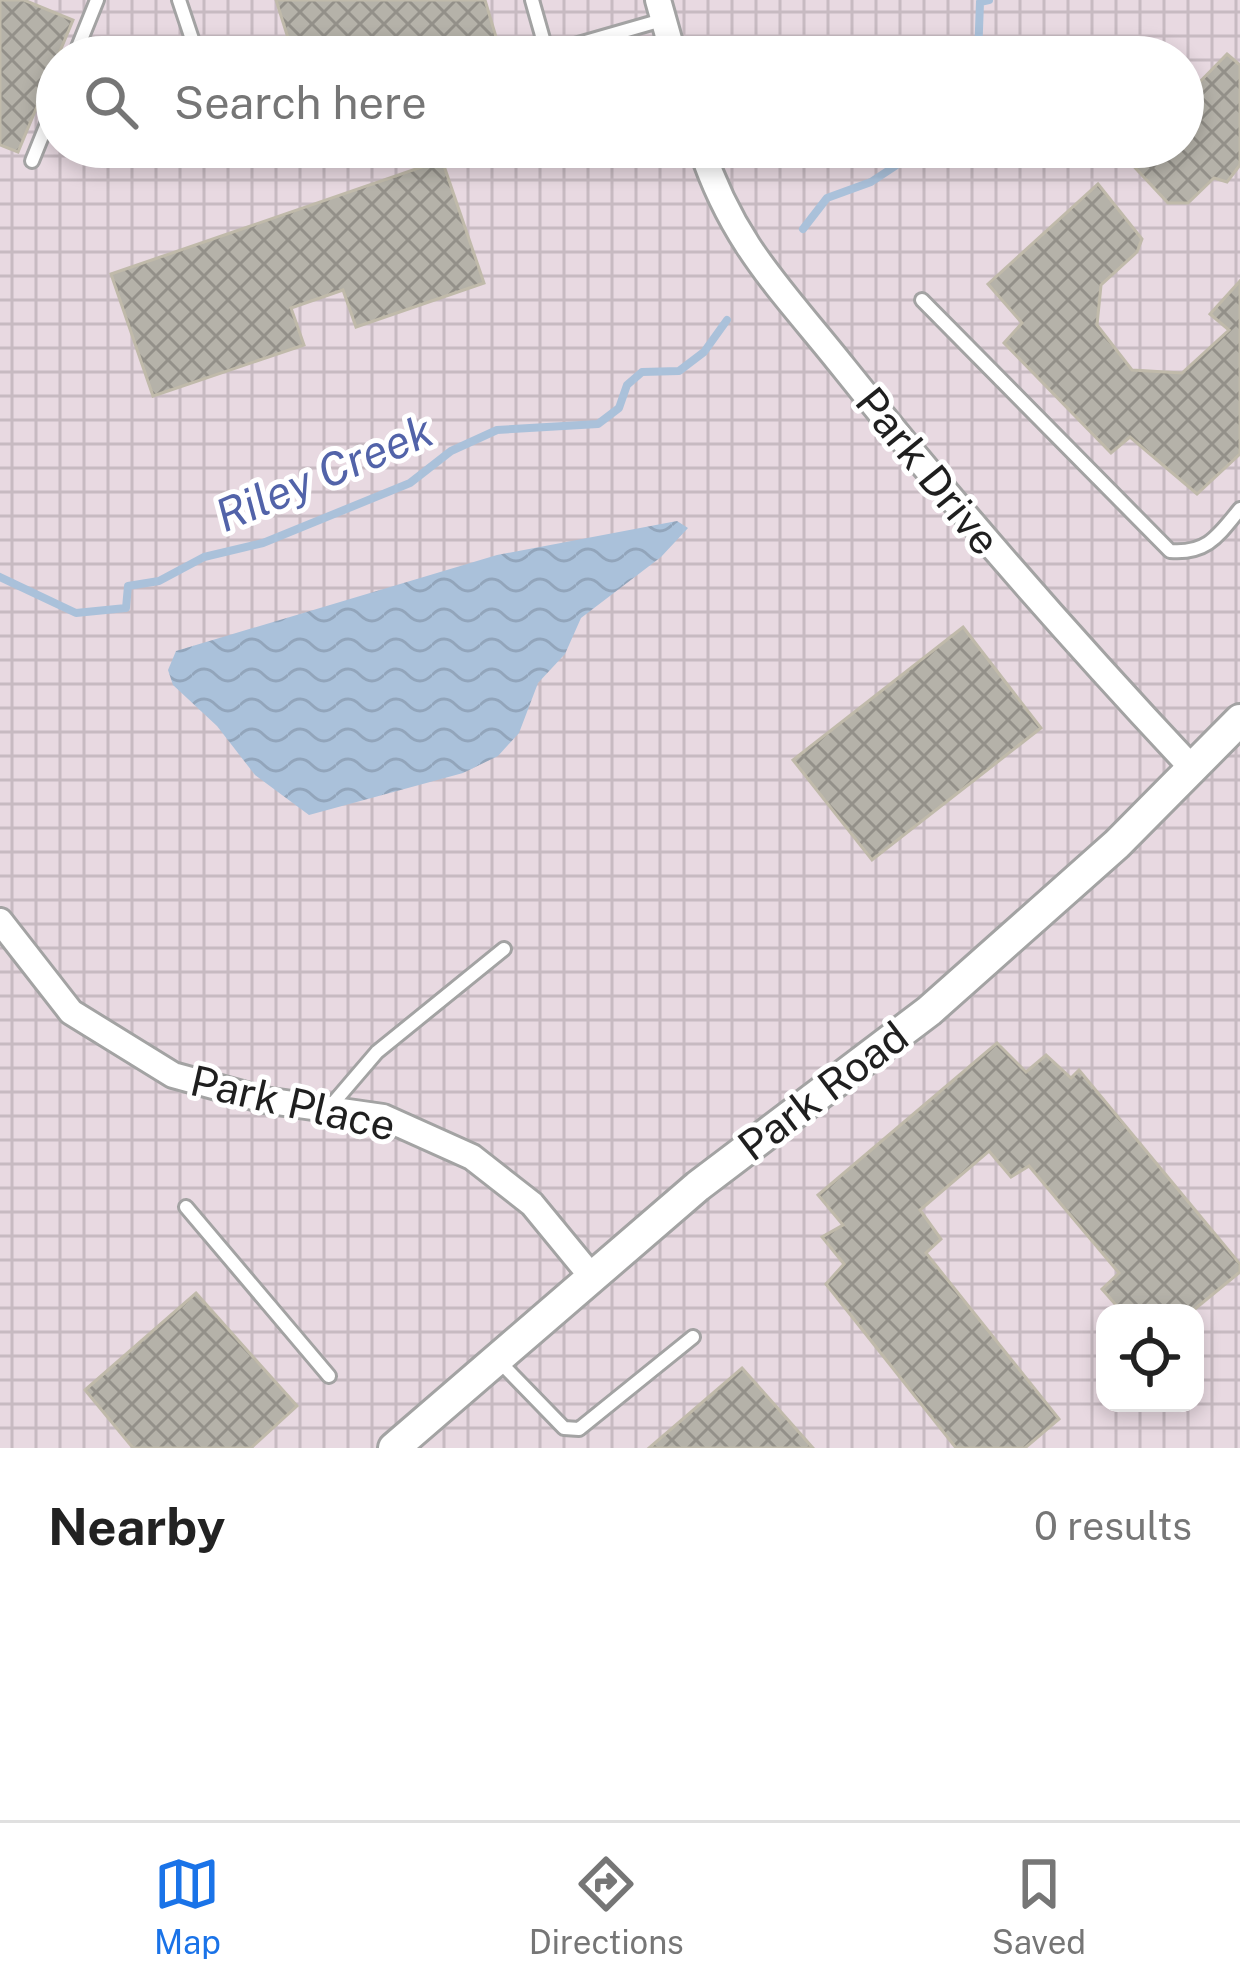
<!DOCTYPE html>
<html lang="en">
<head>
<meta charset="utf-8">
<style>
  :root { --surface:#fff; --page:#f6f6f6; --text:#222; --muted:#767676; --line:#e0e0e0; --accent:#1a73e8 }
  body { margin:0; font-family:"Public Sans",sans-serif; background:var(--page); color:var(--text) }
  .controls { position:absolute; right:36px; bottom:36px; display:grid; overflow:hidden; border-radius:24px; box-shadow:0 6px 18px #0003 }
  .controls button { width:108px; height:108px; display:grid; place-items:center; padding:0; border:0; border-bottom:3px solid var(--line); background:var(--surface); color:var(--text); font:60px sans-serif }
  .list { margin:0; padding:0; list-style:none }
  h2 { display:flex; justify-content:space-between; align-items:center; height:156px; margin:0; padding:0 48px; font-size:51px }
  h2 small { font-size:39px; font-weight:400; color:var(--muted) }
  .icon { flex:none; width:66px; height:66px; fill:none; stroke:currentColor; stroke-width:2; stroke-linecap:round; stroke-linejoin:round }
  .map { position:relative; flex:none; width:1240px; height:1448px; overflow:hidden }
  .search { position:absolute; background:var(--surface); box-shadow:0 6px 18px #0003; left:36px; right:36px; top:36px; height:132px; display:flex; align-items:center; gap:30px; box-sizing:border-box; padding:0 42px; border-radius:66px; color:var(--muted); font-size:45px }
  .sheet { height:372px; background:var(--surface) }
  nav { display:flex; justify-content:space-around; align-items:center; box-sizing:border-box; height:168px; border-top:3px solid var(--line); background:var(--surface); font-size:33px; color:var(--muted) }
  nav a { display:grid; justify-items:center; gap:6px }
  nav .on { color:var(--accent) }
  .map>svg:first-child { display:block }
</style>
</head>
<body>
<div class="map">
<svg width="1240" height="1448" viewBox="0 0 1240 1448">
  <defs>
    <pattern id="industrial-grid" width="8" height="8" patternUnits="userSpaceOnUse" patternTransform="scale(3)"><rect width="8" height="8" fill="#e8d9e1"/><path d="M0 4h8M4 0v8" fill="none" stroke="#c7bac1"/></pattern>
    <pattern id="water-waves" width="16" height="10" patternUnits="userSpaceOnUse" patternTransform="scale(3)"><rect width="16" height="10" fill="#aac1da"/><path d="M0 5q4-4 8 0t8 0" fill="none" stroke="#92a5bb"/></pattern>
    <pattern id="building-cross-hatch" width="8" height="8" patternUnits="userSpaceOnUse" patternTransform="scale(3)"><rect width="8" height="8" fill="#b5b2a9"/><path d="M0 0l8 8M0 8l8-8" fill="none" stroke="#939089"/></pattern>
  </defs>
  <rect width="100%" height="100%" fill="#efefe6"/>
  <path fill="url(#industrial-grid)" fill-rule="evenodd" d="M0,0H1240V1448H0ZM57,57H1183V147H57ZM1105,1313H1195V1403H1105Z"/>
  <path fill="url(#water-waves)" d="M677,521L688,528L661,557L581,618L565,654L538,683L519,733L498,756L463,773L309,815L255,775L217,726L173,685L168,670L176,651L497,555Z"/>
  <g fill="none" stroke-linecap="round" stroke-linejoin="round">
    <g stroke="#aac1da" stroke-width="8">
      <path d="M978,57L980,2L989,0"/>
      <path d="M803,229L827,198L871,182L924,147"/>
      <path d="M0,577L76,613L126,608L128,586L159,581L204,557L263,543L410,483L451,451L497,430L598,424L619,408L627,385L642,372L679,371L704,352L727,320"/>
    </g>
  </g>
  <g fill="url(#building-cross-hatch)" stroke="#c0baaa" stroke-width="3">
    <path d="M0,0H24L73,20L18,152L0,145Z"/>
    <path d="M276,0H485L502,57H294Z"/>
    <path d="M1227,54L1240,65V165L1227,182L1214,178L1188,203H1168L1126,158L1137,147H1183V99Z"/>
    <path d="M442,160L484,283L356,327L343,290L291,308L304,345L153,396L111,274Z"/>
    <path d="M1098,184L1142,239L1137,252L1101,285L1097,325L1132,370L1182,373L1229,330L1210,314L1240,281V454L1197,494L1130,437L1111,453L1004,343L1022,323L988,284Z"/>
    <path d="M963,627L1041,728L872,860L793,760Z"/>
    <path d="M997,1043L1026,1072L1046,1055L1071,1078L1079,1070L1240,1264V1272L1190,1313H1123L1102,1289L1119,1273L1029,1166L1011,1177L989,1151L920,1210L941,1239L926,1253L1059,1419L1025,1448H956L826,1284L844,1264L822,1237L843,1225L818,1195Z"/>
    <path d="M196,1293L297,1406L251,1448H133L85,1390Z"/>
    <path d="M742,1368L813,1448H649Z"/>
  </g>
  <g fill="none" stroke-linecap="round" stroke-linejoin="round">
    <defs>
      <g id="service">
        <path d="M179,0L198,57"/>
        <path d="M532,0L547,53L662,20"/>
        <path d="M74,57L97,0"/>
        <path d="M229,147L232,155"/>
        <path d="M32,161L57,99"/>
        <path d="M922,300L1170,551C1207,554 1218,536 1240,509"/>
        <path d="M329,1108L377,1052L504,949"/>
        <path d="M186,1207L329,1376"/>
        <path d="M498,1360L564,1428L579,1429L693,1337"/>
      </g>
      <g id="minor">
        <path d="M658,0L674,57"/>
        <path d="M701,147C733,245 782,290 844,368C955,507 1071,639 1193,769"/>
        <path d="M0,921L71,1012L173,1075L264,1100L383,1117L472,1157L532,1204L592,1277"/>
      </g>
      <path id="tertiary" d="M394,1448L698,1186L929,1011L1117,844L1240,720"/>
    </defs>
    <use href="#service" stroke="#a3a3a3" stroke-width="18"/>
    <use href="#minor" stroke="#a3a3a3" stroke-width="30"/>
    <use href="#tertiary" stroke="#a3a3a3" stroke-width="36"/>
    <use href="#service" stroke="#fff" stroke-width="12"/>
    <use href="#minor" stroke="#fff" stroke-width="24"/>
    <use href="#tertiary" stroke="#fff" stroke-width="30"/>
  </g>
  <g text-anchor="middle" stroke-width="10" stroke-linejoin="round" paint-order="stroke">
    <g font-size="42" fill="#1f1f1f" stroke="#fff">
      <text transform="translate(928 471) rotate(51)" y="15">Park Drive</text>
      <text transform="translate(823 1091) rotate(-37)" y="15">Park Road</text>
      <text transform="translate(293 1103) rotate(13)" y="15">Park Place</text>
    </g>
    <g font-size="45" font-style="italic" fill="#5263a9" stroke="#fff">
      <text transform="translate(324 473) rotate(-23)" y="16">Riley Creek</text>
    </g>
  </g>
</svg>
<div class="controls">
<button><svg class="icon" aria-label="locate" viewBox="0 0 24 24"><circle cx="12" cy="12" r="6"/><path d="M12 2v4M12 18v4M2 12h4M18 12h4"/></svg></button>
</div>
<div class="search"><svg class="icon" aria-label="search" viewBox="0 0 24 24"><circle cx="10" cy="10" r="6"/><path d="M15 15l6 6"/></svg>Search here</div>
</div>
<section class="sheet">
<h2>Nearby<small>0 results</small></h2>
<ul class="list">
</ul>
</section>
<nav>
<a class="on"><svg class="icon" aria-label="map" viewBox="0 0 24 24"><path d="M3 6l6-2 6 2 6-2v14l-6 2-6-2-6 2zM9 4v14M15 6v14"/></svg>Map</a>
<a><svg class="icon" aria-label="directions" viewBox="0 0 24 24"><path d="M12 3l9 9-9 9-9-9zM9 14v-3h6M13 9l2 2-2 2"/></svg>Directions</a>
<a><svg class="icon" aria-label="saved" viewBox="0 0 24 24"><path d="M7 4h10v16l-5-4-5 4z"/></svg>Saved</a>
</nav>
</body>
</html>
